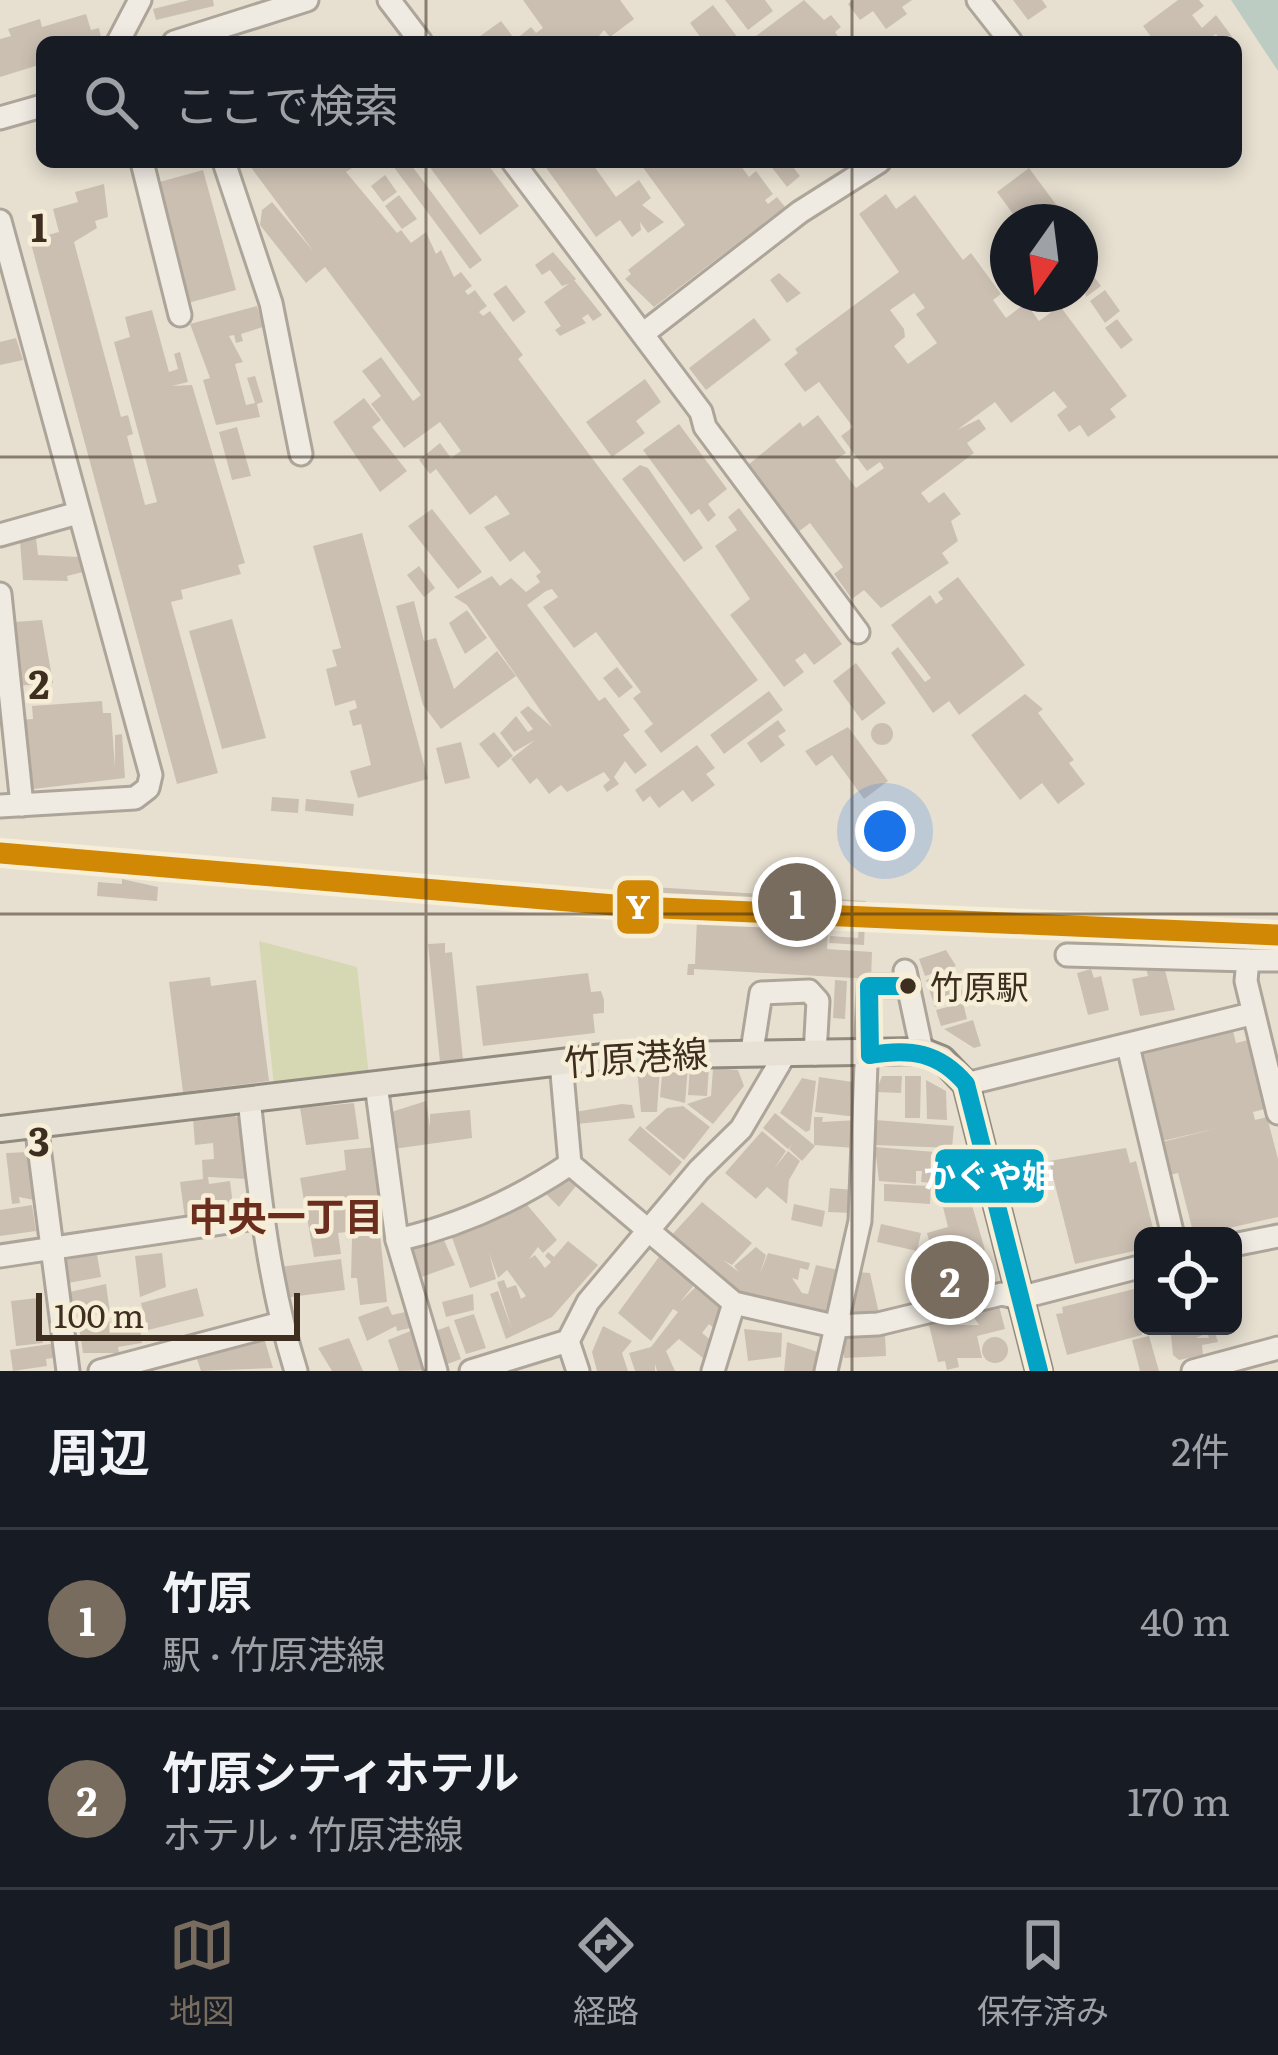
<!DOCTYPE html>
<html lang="ja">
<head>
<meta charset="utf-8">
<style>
  :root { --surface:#171b24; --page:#242831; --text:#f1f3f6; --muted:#9ea1a6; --line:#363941; --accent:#786c5e }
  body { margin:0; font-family:Literata,"Noto Sans JP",serif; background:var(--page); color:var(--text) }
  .controls { position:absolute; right:36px; bottom:36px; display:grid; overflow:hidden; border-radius:18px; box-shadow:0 6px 18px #0003 }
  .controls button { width:108px; height:108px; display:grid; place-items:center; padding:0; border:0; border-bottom:3px solid var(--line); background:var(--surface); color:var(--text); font:60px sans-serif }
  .compass { position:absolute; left:990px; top:204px; width:108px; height:108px; border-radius:50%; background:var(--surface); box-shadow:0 6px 18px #0003; rotate:194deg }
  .scale { position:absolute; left:36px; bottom:30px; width:264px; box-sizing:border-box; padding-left:12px; border:6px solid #3d2e20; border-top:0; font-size:33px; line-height:42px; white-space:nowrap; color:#3d2e20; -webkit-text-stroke:9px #f7eed8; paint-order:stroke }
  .you { position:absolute; left:885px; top:831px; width:42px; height:42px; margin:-30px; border:9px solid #fff; border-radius:50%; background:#1a73e8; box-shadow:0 0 0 18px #1a73e833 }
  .badge { display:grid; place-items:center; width:78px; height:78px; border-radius:50%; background:var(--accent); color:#fff; font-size:39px; font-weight:700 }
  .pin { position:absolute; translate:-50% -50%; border:6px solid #fff; box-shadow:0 3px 12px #0006 }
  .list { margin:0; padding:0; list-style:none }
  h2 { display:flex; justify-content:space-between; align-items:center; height:156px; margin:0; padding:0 48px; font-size:51px }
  h2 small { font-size:39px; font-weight:400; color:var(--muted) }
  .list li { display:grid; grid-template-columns:78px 1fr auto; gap:36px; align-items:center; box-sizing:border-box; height:180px; padding:0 48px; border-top:3px solid var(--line) }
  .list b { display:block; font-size:45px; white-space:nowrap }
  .list p { margin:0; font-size:39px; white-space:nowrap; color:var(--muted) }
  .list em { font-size:39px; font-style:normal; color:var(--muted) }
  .icon { flex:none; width:66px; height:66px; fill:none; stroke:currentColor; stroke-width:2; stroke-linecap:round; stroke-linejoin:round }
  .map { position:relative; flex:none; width:1278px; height:1371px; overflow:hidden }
  .search { position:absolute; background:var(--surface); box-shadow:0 6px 18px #0003; left:36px; right:36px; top:36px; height:132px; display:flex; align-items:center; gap:30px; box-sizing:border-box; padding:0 42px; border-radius:18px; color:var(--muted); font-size:45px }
  .sheet { height:516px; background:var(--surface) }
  nav { display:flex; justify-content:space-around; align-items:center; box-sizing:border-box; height:168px; border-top:3px solid var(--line); background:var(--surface); font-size:33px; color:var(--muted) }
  nav a { display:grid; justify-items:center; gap:6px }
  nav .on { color:var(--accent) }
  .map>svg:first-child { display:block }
</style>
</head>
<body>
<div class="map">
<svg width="1278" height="1371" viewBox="0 0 1278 1371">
  <rect width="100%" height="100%" fill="#e7e0d1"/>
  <path fill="#d6d7b3" d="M259,941L357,967L369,1076L274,1086Z"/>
  <path fill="#bcccc2" d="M1231,0H1278V71Z"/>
  <g fill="#cbbfb2" fill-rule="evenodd">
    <path d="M189,0H213L214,6L156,20L153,9Z"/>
    <path d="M523,0H620L634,19L610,37L604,30L594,42H525L520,36L531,27L536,33L543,28Z"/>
    <path d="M725,0H765L773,11L748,30Z"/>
    <path d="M804,0L824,20L831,15L841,27L835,32L842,42H748Z"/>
    <path d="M853,0H912L902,7L907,14L886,29L873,11L860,20L848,4Z"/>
    <path d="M1013,0H1042L1047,7L1028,20Z"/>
    <path d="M1178,0H1199L1204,6L1192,15L1202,28L1216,15L1236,42H1222L1216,34L1210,38L1213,42H1155L1143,26Z"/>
    <path d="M713,5L741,42H704L690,23Z"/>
    <path d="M86,14L91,30L99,28L101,37L94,42H42V64L0,77V39L11,36L8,29L40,19L42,27Z"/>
    <path d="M501,21L517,42H472Z"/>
    <path d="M247,162H347L352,168L346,172L397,233L401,230L411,243L426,232L436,254L441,250L454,277L461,272L472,286L465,291L468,295L475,290L480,297L487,306L479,312L483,316L490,311L523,355L518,359L758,680L661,753L644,731L653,724L633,698L641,692L596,632L574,648L543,607L558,597L552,589L546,591L527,605L599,701L605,697L630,730L623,735L647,765L635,774L625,761L614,777L619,784L607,792L603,786L610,780L604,772L567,792L561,785L549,794L537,778L530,784L511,759L535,740L514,752L500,733L516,716L528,732L533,729L520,712L528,706L552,727L467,605L454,597L492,576L500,586L511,578L526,592L540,582L536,576L541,572L524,551L510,562L484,527L510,514L496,495L470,515L436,469L430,474L419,460L440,443L451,458L461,451L440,422L404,448L371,404L381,396L362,371L381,357L413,401L421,395L325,267L306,283L260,225L262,210L272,202L314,252Z"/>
    <path d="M390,162H409L482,260L470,269Z"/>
    <path d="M426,162H486L519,206L480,235Z"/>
    <path d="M542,162H591L616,197L639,180L651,198L642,205L664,222L648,233L640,222L641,230L632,237L620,220L596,237Z"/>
    <path d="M639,162H738L749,177L756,171L773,194L765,200L768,204L777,197L785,207L654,307L625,279L631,274L628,270L685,225Z"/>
    <path d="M775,162H789L800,176L787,187L770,165Z"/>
    <path d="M1029,168L1069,222H1019L997,192Z"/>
    <path d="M203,170L236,290L188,303L156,183Z"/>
    <path d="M385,175L397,192L383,202L371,186Z"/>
    <path d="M104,184L108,217L95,221L97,228L74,242L121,417L128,415L133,434L127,436L145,505L157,502L114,342L130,337L125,317L152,310L169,372L178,369L174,354L180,352L188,382L172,386L192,385L245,563L238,565L241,574L181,590L183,599L171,602L218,773L177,784L30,240L59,232L53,209L78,202L75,192Z"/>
    <path d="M886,194L896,209L915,195L963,260L971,253L1001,294L993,300L1006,318L1026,303L1039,321L1060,306L1127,396L1110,409L1116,417L1088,437L1080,425L1069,432L1057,415L1067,407L1054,391L1011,423L995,402L957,430L979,419L986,429L967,443L974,453L921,493L929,503L944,492L961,514L951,521L958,541L942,553L949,563L881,608L864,590L852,599L834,574L843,567L810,523L798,532L748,465L800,422L803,427L818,415L846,453L835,460L856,488L884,468L880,462L867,471L841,436L853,427L819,382L805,392L784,364L798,353L795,349L899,272L859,214ZM914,293L925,308L916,314L937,343L908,364L894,346L905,337L904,329L890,310Z"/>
    <path d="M399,195L417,219L402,229L385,206Z"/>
    <path d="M553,252L576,279L571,283L562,286L550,270L542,275L535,265Z"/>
    <path d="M1086,266L1101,286L1086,297L1080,270Z"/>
    <path d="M779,273L801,293L787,303L770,280Z"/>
    <path d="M574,280L602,315L593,321L588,314L582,318L586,323L560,336L555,330L561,326L544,302Z"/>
    <path d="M506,285L526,312L513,322L493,294Z"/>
    <path d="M1105,290L1120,311L1105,323L1090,301Z"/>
    <path d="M257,306L263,327L241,334L243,341L236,343L234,335L229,336L243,362L235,364L246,405L255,403L247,378L255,376L263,402L257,404L260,417L216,425L203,380L210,378L190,324Z"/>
    <path d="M754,318L771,340L706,390L689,368Z"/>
    <path d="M1117,319L1133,340L1121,349L1105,328Z"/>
    <path d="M16,338L23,360L0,365V342Z"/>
    <path d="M645,379L661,402L636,421L645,433L612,457L586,422Z"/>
    <path d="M364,398L381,420L372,427L407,471L380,492L333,422Z"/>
    <path d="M679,424L727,489L708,504L716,515L708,522L699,509L691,515L643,450Z"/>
    <path d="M237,427L251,476L232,480L219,432Z"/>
    <path d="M640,465L648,468L703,548L684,562L622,479Z"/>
    <path d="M739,508L842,644L814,665L805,653L795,660L804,672L784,687L730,615L750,599L715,546L737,530L728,517Z"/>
    <path d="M432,509L482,572L458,589L408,526Z"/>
    <path d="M362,533L428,779L358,798L350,771L371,765L361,724L353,726L349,711L357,708L355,700L335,706L326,669L337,666L332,650L341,648L313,546Z"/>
    <path d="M36,538L38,555L79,557L83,572L67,576L68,581L23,580L20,541Z"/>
    <path d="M419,566L435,588L424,597L407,575Z"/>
    <path d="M958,577L1025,665L959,715L949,701L933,713L891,653L898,647L925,682L931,678L891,625L930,595L936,604L943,599L938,592Z"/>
    <path d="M414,601L424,641L436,638L454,689L497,651L516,676L441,729L423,705L396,606Z"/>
    <path d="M467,610L487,638L465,654L449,623Z"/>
    <path d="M232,619L266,738L222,749L189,631Z"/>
    <path d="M42,620L53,683L17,686L14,622Z"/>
    <path d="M856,663L886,703L862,721L833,681Z"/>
    <path d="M617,667L633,687L619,698L603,678Z"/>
    <path d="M769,691L783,710L724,754L710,735Z"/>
    <path d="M1025,694L1043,709L1038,713L1074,760L1069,763L1085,784L1058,804L1042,783L1020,800L971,735Z"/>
    <path d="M102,701L103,713H111L115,767V735L122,734L125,778L25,790L19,720L33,719L32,706Z"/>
    <path d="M778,720L786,731L778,736L785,745L761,763L747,743Z"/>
    <circle cx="882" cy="734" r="11"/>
    <path d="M848,727L888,781L864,799L832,755L816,766L805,751Z"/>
    <path d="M494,732L513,756L498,768L479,744Z"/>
    <path d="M461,742L470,778L445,784L436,748Z"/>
    <path d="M697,745L715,768L706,774L715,785L692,802L683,790L659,808L650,796L643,802L635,790Z"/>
    <path d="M272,797L299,799L298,813L271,811Z"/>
    <path d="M306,799L354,804L353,816L305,811Z"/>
    <path d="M122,879L158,887L157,901L97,896L98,882L122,884Z"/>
    <path d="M653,887L866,901L864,945L829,943L830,936L858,938L860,909L818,910L816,932L828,933L827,949L872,952L871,979L694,969V975H687L688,964H695L697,919L806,923L807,909L652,900Z"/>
    <path d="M445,943V953L452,952L463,1060L440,1062L428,944Z"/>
    <path d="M946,950L956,966L925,976L919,959Z"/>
    <path d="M1145,965L1164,966L1175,1010L1140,1016L1132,979L1148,976Z"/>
    <path d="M1091,969L1094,978L1101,976L1109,1010L1088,1015L1077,973Z"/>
    <path d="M955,971L964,997L935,1007L926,980Z"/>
    <path d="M588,973L591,992L601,991L604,1000V1013L593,1014L595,1033L483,1046L476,986Z"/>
    <path d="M210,977L211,986L256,980L269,1081L183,1092L169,982Z"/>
    <path d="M835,980L847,981L845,1019L833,1018Z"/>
    <path d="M963,1003L967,1019L941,1026L936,1010Z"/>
    <path d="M973,1020L981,1046L974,1048L944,1029Z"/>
    <path d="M1233,1031L1236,1043L1248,1040L1265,1109L1253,1112L1255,1120L1267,1117L1278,1159V1217L1194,1236L1178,1173L1166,1176L1158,1143L1218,1128L1158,1142L1138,1064L1143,1053Z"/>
    <path d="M663,1065L688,1067L685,1103L660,1097Z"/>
    <path d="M690,1066L709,1067L707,1096L688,1095Z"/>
    <path d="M637,1068H660L657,1112H641Z"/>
    <path d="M713,1068L738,1070L744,1086L713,1124L687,1104L711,1096Z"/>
    <path d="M882,1076H902L901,1093L876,1092Z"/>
    <path d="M905,1076H921L920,1118H905Z"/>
    <path d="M819,1077L859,1083L856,1117L815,1112Z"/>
    <path d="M802,1078L816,1081L810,1130L806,1132L780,1113Z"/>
    <path d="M926,1080L946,1091L947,1120L927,1119Z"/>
    <path d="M426,1101L430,1127V1114L470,1110L472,1138L393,1149L388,1113Z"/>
    <path d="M354,1103L359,1139L306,1145L300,1108Z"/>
    <path d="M622,1104L632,1105L635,1118L577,1124L575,1112Z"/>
    <path d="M683,1106L710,1127L684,1160L645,1128L667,1108Z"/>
    <path d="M775,1113L815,1146L802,1161L789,1149L793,1144L788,1149L763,1128Z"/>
    <path d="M231,1114L244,1121L249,1179L208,1177L209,1184L230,1181L234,1213L185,1219L180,1182L203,1179L202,1160L214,1159L213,1143L195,1145L193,1119Z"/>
    <path d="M814,1117H823L822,1122L857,1120L855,1148L814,1145Z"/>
    <path d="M875,1120L954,1126L952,1148L874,1145Z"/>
    <path d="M640,1126L682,1162L670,1176L628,1140Z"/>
    <path d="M762,1131L786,1151L774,1169L788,1151L800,1161L789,1180L787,1204L767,1187L756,1199L725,1173Z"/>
    <path d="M377,1147L387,1227L338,1233L341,1254L314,1257L300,1178L346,1170L344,1150Z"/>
    <path d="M875,1147L959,1154L958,1175L964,1165L969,1186L921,1182L922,1171H916V1184L879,1181Z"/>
    <path d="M1126,1148L1130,1163L1136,1161L1155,1236H1143V1249L1075,1264L1049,1161Z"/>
    <path d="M29,1152L34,1200L19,1197L20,1203L12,1204L6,1153Z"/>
    <path d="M575,1176L580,1181L559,1207L543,1191Z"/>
    <path d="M884,1184L931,1186L930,1204L884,1201Z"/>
    <path d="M830,1188L854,1190L853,1213L828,1212Z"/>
    <path d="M969,1195L985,1250L926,1267L922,1254L932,1251L927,1233L948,1227L942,1203Z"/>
    <path d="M523,1200L557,1240L543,1253L538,1247L529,1259L535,1255L545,1268L551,1262L545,1256L548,1252L554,1257L568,1241L598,1265L552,1317L506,1339L490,1294L498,1291L512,1330L497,1282L504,1280L507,1288L516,1285L521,1299L526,1296L507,1270L498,1278L489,1253L496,1279L470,1288L450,1232L479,1225Z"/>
    <path d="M702,1202L752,1243L732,1265L723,1260L739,1272L734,1266L756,1247L766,1255L760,1274L768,1253L810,1263L808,1270L800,1268L798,1280L792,1278L802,1293L808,1294L816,1265L838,1270L828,1309L822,1313L745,1299L668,1239Z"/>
    <path d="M794,1204L825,1211L822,1227L791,1220Z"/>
    <path d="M32,1205L36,1231L0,1236V1210Z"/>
    <path d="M881,1224L921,1233L917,1251L877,1242Z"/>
    <path d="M380,1234L387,1302L360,1305L357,1278H351L352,1237Z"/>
    <path d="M443,1238L455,1265L413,1280L404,1250Z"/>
    <path d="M96,1249L101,1277L68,1283L63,1254Z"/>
    <path d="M664,1250L695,1284L680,1302L700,1283L723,1307L717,1331L709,1324L702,1333L712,1341L703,1358L679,1339L666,1351L675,1371H657L655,1364V1371H635L629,1353L651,1347L678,1312L673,1309L651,1341L618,1313Z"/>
    <path d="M162,1253L166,1287L140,1297L135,1256Z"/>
    <path d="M985,1253L994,1286L915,1308L906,1274Z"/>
    <path d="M341,1259L345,1290L283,1298L280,1267Z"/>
    <path d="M857,1272L870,1273L880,1318L848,1319Z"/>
    <path d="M106,1284L110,1313L69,1319L65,1293Z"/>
    <path d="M197,1288L204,1316L148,1330L141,1303Z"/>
    <path d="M1138,1288L1142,1335L1067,1355L1056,1314L1063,1313L1062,1307Z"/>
    <path d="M473,1294L474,1310L446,1317L442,1302Z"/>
    <path d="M38,1298L43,1343L16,1346L11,1301Z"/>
    <path d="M998,1302L1005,1329L977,1336L982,1358H957L959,1367L947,1370L945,1361L938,1362L928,1321L954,1315L957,1325H979L971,1313L975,1308Z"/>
    <path d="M388,1306L392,1315L405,1312L410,1328L397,1331L396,1326L367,1341L358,1317Z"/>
    <path d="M474,1314L486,1348L466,1354L454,1320Z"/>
    <path d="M139,1318L142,1343L118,1347L119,1353H83L79,1326Z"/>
    <path d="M449,1326L461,1359L442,1366L430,1333Z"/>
    <path d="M603,1326L632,1341L622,1353L628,1371H597L592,1352Z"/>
    <path d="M1152,1326H1181L1183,1333L1206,1326L1207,1333L1196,1338H1209L1207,1332L1214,1330L1218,1342L1202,1345L1203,1355L1179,1360L1173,1355L1171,1335L1167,1330L1153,1333Z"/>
    <path d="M744,1329L782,1333L781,1357L748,1361Z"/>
    <path d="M413,1330L428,1370L399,1371L388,1340Z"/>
    <path d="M885,1333L886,1356L844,1358L842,1335Z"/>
    <path d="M1149,1336L1159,1371H1140L1132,1340Z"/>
    <circle cx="995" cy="1350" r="13"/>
    <path d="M264,1338L273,1368L201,1371L197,1359Z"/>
    <path d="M349,1338L363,1371H332L318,1348Z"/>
    <path d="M787,1342L818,1352V1371H784Z"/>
    <path d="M57,1343L59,1357L46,1359L47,1366L13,1371L10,1350Z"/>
  </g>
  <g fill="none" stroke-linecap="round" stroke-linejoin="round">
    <defs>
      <g id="minor">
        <path d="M389,0L421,42"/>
        <path d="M978,0L1011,42"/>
        <path d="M118,42L140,0"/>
        <path d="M174,42L307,0"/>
        <path d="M0,118L42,106"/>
        <path d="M142,162L180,315"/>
        <path d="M224,162L271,303L301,454"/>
        <path d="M513,162L701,412L705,427L858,632"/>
        <path d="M0,221L151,775L148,788L135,798L0,806"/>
        <path d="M644,333L800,212L879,162"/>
        <path d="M0,535L78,513"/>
        <path d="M0,594L22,805"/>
        <path d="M1067,955L1248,960"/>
        <path d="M1278,960H1248L1246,981L1278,1113"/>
        <path d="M905,971L922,1051"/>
        <path d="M1128,1046L1173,1236"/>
        <path d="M752,1051L761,993L809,991L818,1001L815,1054"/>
        <path d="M561,1062L570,1164"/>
        <path d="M376,1084L397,1240L436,1371"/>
        <path d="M966,1084L1251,1014"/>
        <path d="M249,1099C259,1191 268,1282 296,1371"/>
        <path d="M36,1124L68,1371"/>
        <path d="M397,1240C459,1226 518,1199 570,1164L734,1303L834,1326L878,1324L1002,1294L1019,1298L1143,1266"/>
        <path d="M1233,1245L1278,1236"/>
        <path d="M0,1256L262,1217"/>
        <path d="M568,1341L578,1371"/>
        <path d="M100,1371L281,1323"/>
        <path d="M471,1371L568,1341L588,1302L699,1170L741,1129L785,1054"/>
        <path d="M713,1371L734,1303"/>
        <path d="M826,1371L860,1221L869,986H908"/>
        <path d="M1193,1371L1278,1348"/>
      </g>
      <path id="major" d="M0,1129L612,1056L922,1051L942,1059L966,1084L1039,1371"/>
    </defs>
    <use href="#minor" stroke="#ada599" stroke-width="27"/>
    <use href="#major" stroke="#928b80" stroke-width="30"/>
    <use href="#minor" stroke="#efebe3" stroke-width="21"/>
    <use href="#major" stroke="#e6e1d4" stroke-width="24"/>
    <defs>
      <g id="bus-1">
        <path d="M870,1055C910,1048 939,1052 966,1084L1039,1371"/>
        <path d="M870,1055L869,986H908"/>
      </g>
    </defs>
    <use href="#bus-1" stroke="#f7eed8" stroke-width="27"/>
    <use href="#bus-1" stroke="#03a3c5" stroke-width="18"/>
    <defs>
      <path id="rail-1" d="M0,853L638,907L1278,935"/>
    </defs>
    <use href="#rail-1" stroke="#f7eed8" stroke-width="30"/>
    <use href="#rail-1" stroke="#d18805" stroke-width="21"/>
  </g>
  <path fill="none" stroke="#3d2e20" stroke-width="3" stroke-opacity="0.55" d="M426,0V42M852,0V42M426,162V1371M852,162V1371M0,457H1278M0,914H1278"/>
  <circle fill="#3d2e20" stroke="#f7eed8" stroke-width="4.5" cx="908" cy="986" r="10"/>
  <g text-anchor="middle" stroke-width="9" stroke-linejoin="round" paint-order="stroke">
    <g font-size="33" fill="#3d2e20" stroke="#f7eed8" text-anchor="start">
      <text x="930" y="999">竹原駅</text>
    </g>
    <g font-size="36" fill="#3d2e20" stroke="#f7eed8">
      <text transform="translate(636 1058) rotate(-4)" y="13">竹原港線</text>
    </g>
    <g font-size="39" font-weight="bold" fill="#6b2e1e" stroke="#f7eed8">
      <text x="286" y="1231">中央一丁目</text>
    </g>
  </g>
  <g font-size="39" text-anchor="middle" font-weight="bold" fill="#3d2e20" stroke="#f7eed8" stroke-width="9" stroke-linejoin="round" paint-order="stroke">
    <text x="39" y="242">1</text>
    <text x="39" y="699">2</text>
    <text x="39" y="1156">3</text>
  </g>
  <g stroke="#f7eed8" stroke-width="4.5">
    <rect x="615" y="878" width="46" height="58" rx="12" fill="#d18805"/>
    <rect x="933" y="1147" width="113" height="58" rx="12" fill="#03a3c5"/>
  </g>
  <g font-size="33" text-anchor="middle" font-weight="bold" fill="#fff">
    <text x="638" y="919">Y</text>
    <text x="989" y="1188">かぐや姫</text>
  </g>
</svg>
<div class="controls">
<button><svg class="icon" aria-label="locate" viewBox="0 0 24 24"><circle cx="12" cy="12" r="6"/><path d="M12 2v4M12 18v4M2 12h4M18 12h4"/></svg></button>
</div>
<svg class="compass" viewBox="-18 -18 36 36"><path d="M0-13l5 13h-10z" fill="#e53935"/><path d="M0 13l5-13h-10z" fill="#9ea1a6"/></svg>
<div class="scale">100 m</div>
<div class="you"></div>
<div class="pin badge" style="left:797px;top:902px">1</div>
<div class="pin badge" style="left:950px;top:1280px">2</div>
<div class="search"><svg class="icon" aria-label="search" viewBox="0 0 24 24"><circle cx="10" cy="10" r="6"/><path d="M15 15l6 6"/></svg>ここで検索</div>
</div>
<section class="sheet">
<h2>周辺<small>2件</small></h2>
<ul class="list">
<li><span class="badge">1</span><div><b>竹原</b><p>駅 · 竹原港線</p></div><em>40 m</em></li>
<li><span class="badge">2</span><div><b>竹原シティホテル</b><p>ホテル · 竹原港線</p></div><em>170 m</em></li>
</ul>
</section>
<nav>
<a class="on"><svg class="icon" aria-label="map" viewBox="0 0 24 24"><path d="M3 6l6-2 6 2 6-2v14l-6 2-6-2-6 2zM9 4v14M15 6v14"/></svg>地図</a>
<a><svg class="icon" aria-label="directions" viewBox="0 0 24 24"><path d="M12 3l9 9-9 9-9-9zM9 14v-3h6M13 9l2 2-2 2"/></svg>経路</a>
<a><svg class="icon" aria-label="saved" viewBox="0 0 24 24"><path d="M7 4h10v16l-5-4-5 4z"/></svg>保存済み</a>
</nav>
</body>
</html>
